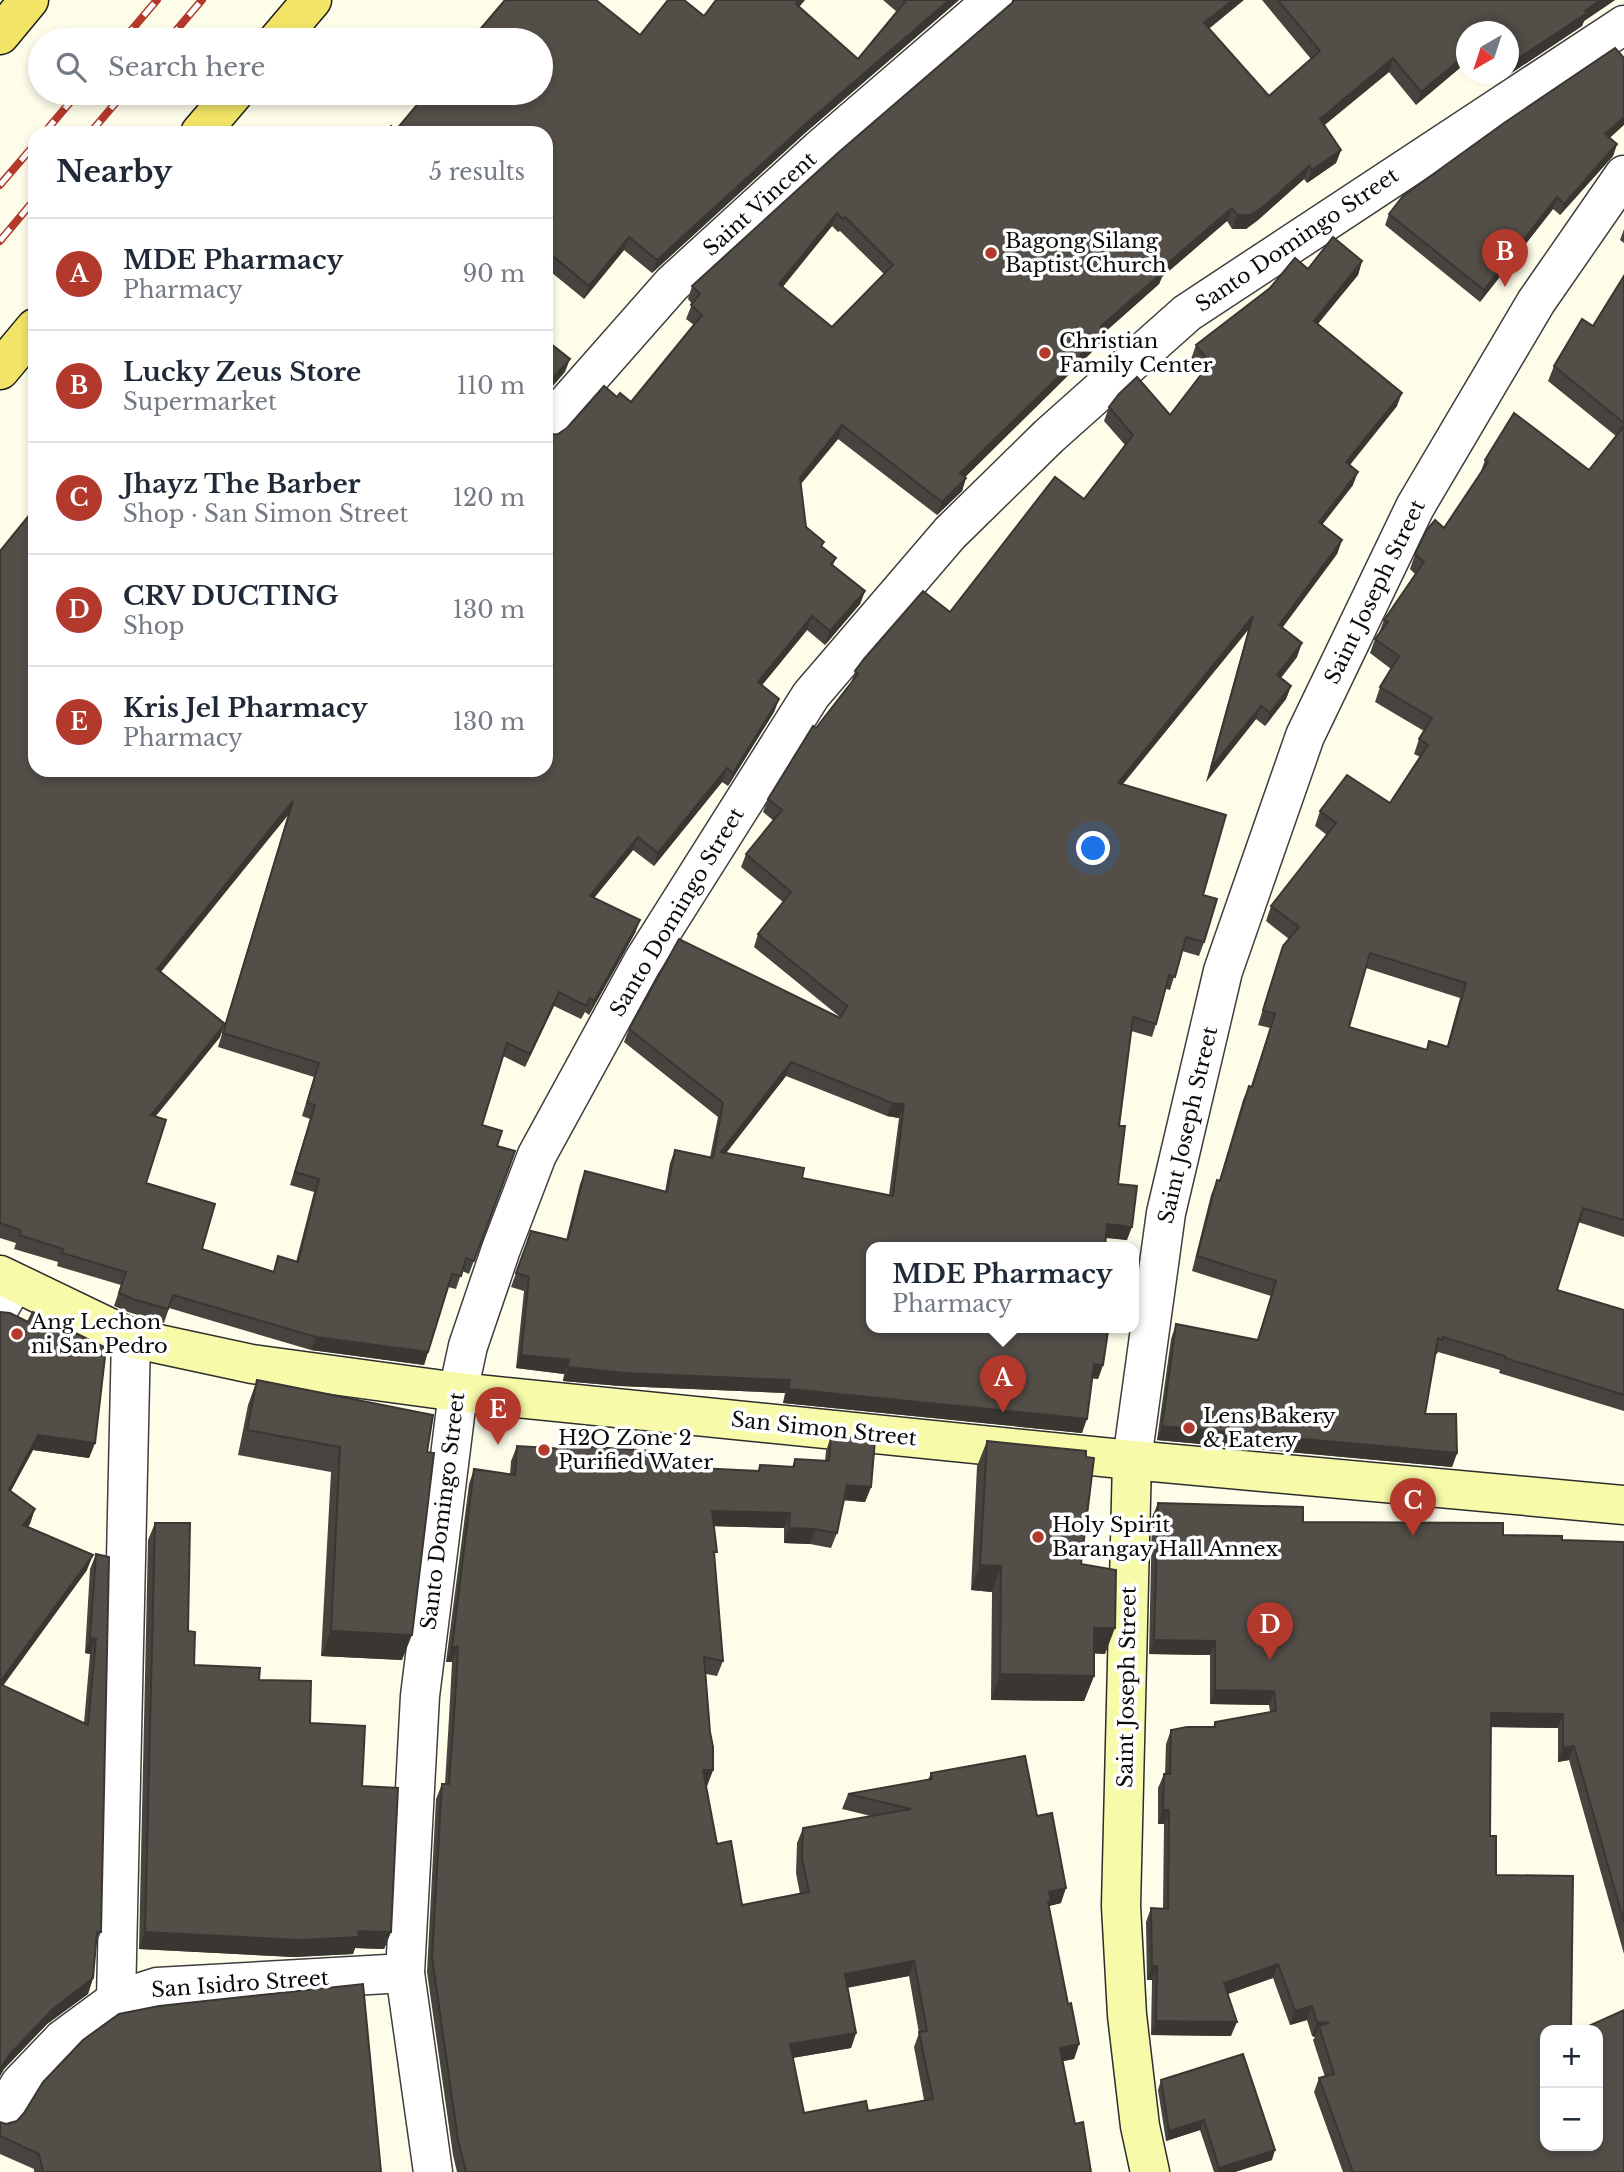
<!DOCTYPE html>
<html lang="en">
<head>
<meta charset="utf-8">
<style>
  :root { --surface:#fff; --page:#f2f2f3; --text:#1f2937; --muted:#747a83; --line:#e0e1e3; --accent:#b2392b }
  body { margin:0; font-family:"Libre Baskerville",serif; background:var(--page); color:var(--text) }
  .controls { position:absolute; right:21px; bottom:21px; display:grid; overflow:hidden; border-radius:14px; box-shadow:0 4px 10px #0003 }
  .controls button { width:63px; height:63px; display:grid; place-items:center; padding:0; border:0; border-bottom:2px solid var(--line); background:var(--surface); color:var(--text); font:35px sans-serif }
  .compass { position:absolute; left:1456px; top:21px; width:63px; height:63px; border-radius:50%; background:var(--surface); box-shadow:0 4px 10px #0003; rotate:219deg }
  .you { position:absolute; left:1094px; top:849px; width:24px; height:24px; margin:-18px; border:5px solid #fff; border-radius:50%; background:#1a73e8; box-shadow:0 0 0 10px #1a73e833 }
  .badge { display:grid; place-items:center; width:46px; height:46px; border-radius:50%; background:var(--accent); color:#fff; font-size:23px; font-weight:700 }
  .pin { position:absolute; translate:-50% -58px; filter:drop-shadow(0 2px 4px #0008) }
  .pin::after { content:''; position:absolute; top:37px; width:24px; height:21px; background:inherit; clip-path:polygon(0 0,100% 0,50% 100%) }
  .popup { position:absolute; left:866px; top:1242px; width:273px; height:91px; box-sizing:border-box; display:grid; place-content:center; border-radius:14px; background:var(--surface); filter:drop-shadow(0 2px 5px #0005); font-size:23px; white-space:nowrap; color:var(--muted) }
  .popup b { font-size:26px; color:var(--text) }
  .popup::after { content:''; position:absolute; left:50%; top:100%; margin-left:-14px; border:14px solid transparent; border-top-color:var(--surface) }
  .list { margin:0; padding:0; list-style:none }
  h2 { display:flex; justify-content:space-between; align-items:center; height:91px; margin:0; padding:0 28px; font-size:30px }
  h2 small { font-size:23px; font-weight:400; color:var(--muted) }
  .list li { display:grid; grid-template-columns:46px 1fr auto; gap:21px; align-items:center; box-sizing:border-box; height:112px; padding:0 28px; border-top:2px solid var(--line) }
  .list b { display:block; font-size:26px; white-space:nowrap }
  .list p { margin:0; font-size:23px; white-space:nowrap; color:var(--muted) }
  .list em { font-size:23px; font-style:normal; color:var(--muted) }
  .icon { flex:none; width:38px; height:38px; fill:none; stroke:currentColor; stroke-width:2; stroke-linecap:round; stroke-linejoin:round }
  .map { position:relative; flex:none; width:1624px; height:2172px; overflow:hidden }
  .search { position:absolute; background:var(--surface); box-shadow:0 4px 10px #0003; left:28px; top:28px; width:525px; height:77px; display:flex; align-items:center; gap:18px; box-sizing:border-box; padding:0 24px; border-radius:38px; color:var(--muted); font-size:26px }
  .panel { position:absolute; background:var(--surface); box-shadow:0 4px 10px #0003; left:28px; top:126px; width:525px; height:651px; border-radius:21px }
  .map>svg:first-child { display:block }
</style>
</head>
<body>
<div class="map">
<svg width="1624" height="2172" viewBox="0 0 1624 2172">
  <rect width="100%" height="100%" fill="#fefdea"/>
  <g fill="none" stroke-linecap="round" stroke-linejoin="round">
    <defs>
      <g id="street">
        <path d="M546,427L672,284L820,149L993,0"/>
        <path d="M0,1307L14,1283"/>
        <path d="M1132,1460L1166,1213L1223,971L1305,736L1415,507L1536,302L1624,175"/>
        <path d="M116,2000L131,1338"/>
        <path d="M0,2117L20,2084L63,2039L116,2000L157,1987L405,1973"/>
        <path d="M433,2172L405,1973L420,1696L458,1392L468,1346L501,1249L537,1155L642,963L811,695L950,533L1049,436L1187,313L1624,25"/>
      </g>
      <g id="secondary">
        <path d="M0,1275L131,1338L252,1364L458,1392L1132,1460L1624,1505"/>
        <path d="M1132,1460L1121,1906L1127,2015L1140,2126L1150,2172"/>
      </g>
      <g id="primary">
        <path d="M0,35L29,0"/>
        <path d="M278,40L312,0"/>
        <path d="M200,133L234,93"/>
        <path d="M0,370L35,328"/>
      </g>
    </defs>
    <use href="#street" stroke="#3e3e3e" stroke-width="41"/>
    <use href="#secondary" stroke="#2d2d2d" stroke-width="41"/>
    <use href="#primary" stroke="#1c1c1c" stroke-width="41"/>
    <use href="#street" stroke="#fff" stroke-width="38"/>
    <use href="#secondary" stroke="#f7faa8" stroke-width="38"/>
    <use href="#primary" stroke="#f1e466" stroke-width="38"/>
    <defs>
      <g id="rail">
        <path d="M123,40L157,0"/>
        <path d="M168,40L202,0"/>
        <path d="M44,133L78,93"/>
        <path d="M90,133L124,93"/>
        <path d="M0,185L35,144"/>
        <path d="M0,241L35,199"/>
      </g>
    </defs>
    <use href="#rail" stroke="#b2392b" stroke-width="8"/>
    <use href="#rail" stroke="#fff" stroke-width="5" stroke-dasharray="16" stroke-linecap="butt"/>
  </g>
  <g fill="#47433e" fill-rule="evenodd">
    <path d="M883,0H959L805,133L652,273L624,250L584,299L546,268V133L396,130L640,35L704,16L799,7L858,59L897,12Z"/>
    <path d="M1262,0H1615L1584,21L1582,26L1504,78L1500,74H1508V32H1466L1416,105L1389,72L1324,125L1341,150L1336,163L1307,183L1304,179L1258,220L1246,229H1232L1227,221L1162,277L1159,284L1105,332L1100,344L965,477L966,478L962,491L937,515L838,439L800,485L806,527L823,547L836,558L833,565L865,591L860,604L825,645L807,630L762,685L779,699L774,712L728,786L722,782L654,866L633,850L594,898L640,920L635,933L589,1015L585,1012L581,1019L554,1006L525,1067L503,1056L482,1125L497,1146L515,1151L469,1274L462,1271L456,1289L448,1287L424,1365L311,1350L169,1308L164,1323L128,1312L114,1306L121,1285L57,1266L58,1262L14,1249L16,1243L0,1238V551L35,770H546L547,435L558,434L617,397L631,402L694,325L686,319L692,304L688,299L692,286L839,152L1209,29L1269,96L1311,59ZM832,226L838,232L840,231L884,274L832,327L782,287ZM288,815L218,1047L314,1077L302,1116L310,1119L290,1185L314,1192L296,1262L278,1256L273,1272L202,1249L146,1183L155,1117L220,1037L161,972Z"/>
    <path d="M1617,144L1613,156L1560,215L1553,209L1480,302L1385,225L1389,214Z"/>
    <path d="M1624,229V243L1620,240Z"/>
    <path d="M1362,261L1358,275L1317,324L1397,406L1350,465L1353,485L1322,525L1342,540L1337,554L1282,628L1297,657L1281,678L1291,686L1286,699L1265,726L1256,719L1206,782L1248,630L1123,784L1203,895L1204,942L1199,956L1182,951L1170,990L1166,989L1156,1024L1152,1037L1131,1031L1119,1126L1118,1184L1127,1240L1105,1238L872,1247L1103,1365L1098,1379L1093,1378L1082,1433L783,1403L785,1393L620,1386L563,1381L564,1374L516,1368L524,1291L511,1287L522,1256L566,1240L580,1184L585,1171L665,1192L670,1163L675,1150L710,1157L718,1117L624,1042L629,1029L840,1017L754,947L758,934L783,902L741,867L746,854L774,821L763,812L768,799L816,728L851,683L855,671L950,612L1084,499L1125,445L1104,421L1109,407L1170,415L1202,373L1191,359L1196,345L1308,269ZM786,1076L887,1116L899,1118L889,1195L802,1178L726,1153Z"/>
    <path d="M1624,276V1237L1578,1222L1557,1290L1624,1310V1411L1499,1373L1500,1370L1438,1352L1437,1354H1435L1425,1414L1457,1453L1452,1467L1157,1440L1171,1339L1176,1324L1257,1340L1271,1296L1192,1271L1211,1195L1217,1180L1219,1181L1243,1100L1249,1086H1251L1270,1028L1258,1025L1278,960L1283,946L1289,939L1266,921L1271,906L1327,835L1315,826L1320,811L1390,803L1420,757L1414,754L1419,739L1424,731L1375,702L1380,687L1391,669L1370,653L1375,639L1379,633L1384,620L1415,574L1410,569L1415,554L1444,528L1480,474L1485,460L1589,470L1616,436L1548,381L1554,366L1593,326ZM1366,968L1460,998L1447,1046L1429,1041L1426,1050L1349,1027Z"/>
    <path d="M0,1312L95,1443L89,1458L33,1450L11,1491L35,1509L28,1527L87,1570L3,1685L84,1723L90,1654L85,1653L90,1569L96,1554L101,1932L96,1944L93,1978L88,1994L47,2024L4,2069L0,2076Z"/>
    <path d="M257,1380L427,1452L402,1660L321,1656L331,1472L238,1455L248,1405Z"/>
    <path d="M831,1436L871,1487L865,1502L844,1500L837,1533L831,1548L810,1544L784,1543V1528L714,1526V1559L723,1661L717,1676L706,1674L713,1770L707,1786H706L717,1844L742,1905L800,1894L796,1873L797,1843L803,1828L871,1816L842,1809L848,1794L928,1780L931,1773L1037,1816L1061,1903L1049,1906L1068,2004L1079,2044L1074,2059L1062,2061L1075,2124L1091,2172H457L453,2155L427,1972L436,1799L442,1784H445L449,1718L452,1662H446L469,1484L474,1469L510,1474L511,1461L517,1446L566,1449L567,1445L677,1467L758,1471L760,1465L792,1467L795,1459L825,1461L826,1451ZM909,1976L919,2033L914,2047L924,2100L868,2111L804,2113L793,2058L851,2048L856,2033L847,1988Z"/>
    <path d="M987,1441L1105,1654L1094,1653V1676L1084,1701L991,1700L992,1592L971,1590L977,1466Z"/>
    <path d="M1158,1503L1303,1522L1503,1535L1562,1540L1624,1542V1954L1569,1760L1558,1762V1728L1490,1727V1836L1496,1875L1545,2030L1624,2172H1343L1314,2092L1319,2078L1325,2077L1313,2040L1315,2037L1312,2036L1307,2020L1290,2025L1273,1978L1228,1994L1231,2036L1151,2035L1152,1980H1147L1146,1922L1151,1908H1163L1164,1824H1158V1788L1164,1774H1165L1166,1744L1171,1730L1213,1727L1215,1722L1270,1712L1269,1705L1210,1704V1655L1149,1654L1152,1517Z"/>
    <path d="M155,1523L188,1631L194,1665L310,1723L362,1786L391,1932L384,1949L355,1948L353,1954L294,1957L139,1949L148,1540Z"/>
    <path d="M1161,2080L1272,2160L1235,2172H1214L1200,2130L1166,2141L1158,2090Z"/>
    <path d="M0,2122L6,2124L381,2172H34V2169L0,2154Z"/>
  </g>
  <g fill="#3a3732">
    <path d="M799,0H805L791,17L796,4Z"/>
    <path d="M949,0H959L805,133L652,273L657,260L810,120Z"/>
    <path d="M1233,0H1244L1199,37L1204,23Z"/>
    <path d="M1600,0H1615L1584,21L1582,26L1504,78L1505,74H1508V65Z"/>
    <path d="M1466,54V63L1416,105L1421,92Z"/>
    <path d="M1393,58L1389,72L1315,133L1320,119Z"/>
    <path d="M1624,117V125L1601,146L1605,134Z"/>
    <path d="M1617,144L1613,156L1560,215L1564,204Z"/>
    <path d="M1341,150L1336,163L1307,183L1312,170Z"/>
    <path d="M1309,166L1304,179L1258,220L1246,229H1232L1237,215Z"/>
    <path d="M1557,197L1553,209L1480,302L1484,290Z"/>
    <path d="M1232,208L1227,221L1162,277L1159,284L1105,332L1100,344L956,486L960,473L1101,326L1162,268Z"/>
    <path d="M837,213L832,226L774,298L779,284Z"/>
    <path d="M629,237L624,250L584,299L589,286Z"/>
    <path d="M1362,261L1358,275L1309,335L1314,321Z"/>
    <path d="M570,359L565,372L546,394V386Z"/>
    <path d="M1402,393L1397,406L1341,475L1346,462Z"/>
    <path d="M842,425L838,439L795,491L800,478Z"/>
    <path d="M1358,472L1353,485L1314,535L1319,522Z"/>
    <path d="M966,478L962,491L937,515L942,502Z"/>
    <path d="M1342,540L1337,554L1274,639L1279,625Z"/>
    <path d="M865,591L860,604L825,645L830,631Z"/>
    <path d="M812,616L807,630L754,695L758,682Z"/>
    <path d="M1253,616L1248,630L1113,796L1118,783Z"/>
    <path d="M1302,643L1297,657L1272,689L1277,675Z"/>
    <path d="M1291,686L1286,699L1265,726L1270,713Z"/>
    <path d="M779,699L774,712L728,786L733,773Z"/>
    <path d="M1261,706L1256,719L1206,782L1211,768Z"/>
    <path d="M727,768L722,782L654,866L658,853Z"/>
    <path d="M293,801L288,815L152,982L157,969Z"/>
    <path d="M638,837L633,850L585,909L590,896Z"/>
    <path d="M640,920L635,933L589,1015L594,1001Z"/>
    <path d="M559,992L554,1006L525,1067L530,1054Z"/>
    <path d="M225,1024L220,1037L146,1128L151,1115Z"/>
    <path d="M791,1062L786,1076L716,1166L721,1152Z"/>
    <path d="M892,1103L904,1104L899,1118L887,1116Z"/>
    <path d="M1107,1224L1132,1227L1127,1240L1102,1237Z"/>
    <path d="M316,1337L428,1352L424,1365L311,1350Z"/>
    <path d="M521,1355L569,1360L564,1374L516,1368Z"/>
    <path d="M1094,1364L1103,1365L1098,1379L1089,1378Z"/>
    <path d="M568,1367L790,1380L785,1393L620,1386L563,1381Z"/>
    <path d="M788,1389L1087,1419L1082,1433L783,1403Z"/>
    <path d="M1162,1426L1457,1453L1452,1467L1157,1440Z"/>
    <path d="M38,1435L95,1443L89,1458L33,1450L3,1505L9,1490Z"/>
    <path d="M847,1485L871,1487L865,1502L841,1500Z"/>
    <path d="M35,1509L30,1524L18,1540L23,1525Z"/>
    <path d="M712,1511L790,1513L784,1528L706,1526Z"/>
    <path d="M789,1528L815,1529L810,1544L784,1543Z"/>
    <path d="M93,1555L87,1570L0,1690V1682Z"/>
    <path d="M980,1565L1001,1566L992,1592L971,1590Z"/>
    <path d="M1094,1628H1115L1105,1654L1085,1653Z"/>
    <path d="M331,1631L412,1635L402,1660L321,1656Z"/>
    <path d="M90,1638L96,1639L90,1654L85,1653Z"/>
    <path d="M1154,1640L1215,1641L1210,1655L1149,1654Z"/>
    <path d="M452,1647H458L452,1662H446Z"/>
    <path d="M1000,1674L1094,1676L1084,1701L991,1700Z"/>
    <path d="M1215,1690L1274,1691L1269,1705L1210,1704Z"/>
    <path d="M1491,1713L1563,1714L1558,1728L1486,1727Z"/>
    <path d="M1574,1746L1569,1760L1558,1762L1563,1748Z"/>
    <path d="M703,1770H713L707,1786L698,1785Z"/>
    <path d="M1163,1810H1169L1164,1824H1158Z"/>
    <path d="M1066,1888L1061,1903L1049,1906L1045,1916L1049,1892Z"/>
    <path d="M358,1931L391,1932L384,1949L355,1948L353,1954L294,1957L139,1949L145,1932Z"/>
    <path d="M914,1961L909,1976L839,1989L845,1974Z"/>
    <path d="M1278,1964L1273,1978L1219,1997L1224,1983Z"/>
    <path d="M1152,1966H1157L1152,1980H1147Z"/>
    <path d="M93,1978L88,1994L47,2024L4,2069L0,2076V2069L10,2054L53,2009Z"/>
    <path d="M1312,2006L1307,2020L1290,2025L1295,2011Z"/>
    <path d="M1156,2021L1237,2022L1231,2036L1151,2035Z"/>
    <path d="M1317,2022L1329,2023L1319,2026L1315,2037L1312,2036Z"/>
    <path d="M856,2033L851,2048L785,2059L790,2044Z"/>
    <path d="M1079,2044L1074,2059L1054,2063L1060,2048Z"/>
    <path d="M1204,2120L1200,2130L1166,2141L1169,2131Z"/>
    <path d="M1275,2150L1272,2160L1235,2172H1218L1219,2168Z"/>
  </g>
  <g fill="#534e48" stroke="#3a3732" stroke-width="2" fill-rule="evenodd">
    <path d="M505,0H596L640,35L668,0H684L704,16L716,0H799L796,4L858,59L905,2L903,0H949L810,120L657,260L629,237L589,286L548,252L546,254V133H386L391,126L396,130L427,93H541V40H471Z"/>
    <path d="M1014,0H1233L1204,23L1269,96L1320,51L1278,0H1600L1585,11L1587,13L1508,65V32H1466V54L1421,92L1393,58L1320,119L1341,150L1312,170L1309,166L1263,207L1250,215H1237L1232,208L1162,268L1164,271L1101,326L1105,331L960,473L966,478L942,502L842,425L800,478L806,527L824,542L821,546L836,558L831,564L865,591L830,631L812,616L758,682L779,699L733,773L727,768L658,853L638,837L590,896L640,920L594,1001L590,998L586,1006L559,992L530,1054L507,1043L482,1125L502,1131L497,1146L515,1151L474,1261L466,1258L461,1276L452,1274L428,1352L316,1337L173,1295L168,1309L133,1299L119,1293L126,1272L62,1253L63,1249L19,1235L21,1230L0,1223V551L35,508V770H546V435L558,434L567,428L604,386L617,397L620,393L631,402L702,315L691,305L700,294L692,286L839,152L1012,3ZM837,213L843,219L845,217L893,265L832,327L779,284ZM293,801L223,1033L319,1063L307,1103L315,1105L295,1172L319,1179L298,1262L278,1256L274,1272L202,1249L215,1204L146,1183L166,1120L151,1115L225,1024L157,969Z"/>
    <path d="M1615,48L1624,58V117L1605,134L1617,144L1564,204L1557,197L1484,290L1389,214L1403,196L1504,123Z"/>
    <path d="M1333,237L1362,261L1314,321L1402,393L1346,462L1358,472L1319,522L1342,540L1279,625L1302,643L1277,675L1291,686L1270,713L1261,706L1211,768L1253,616L1118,783L1226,815L1203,895L1217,899L1204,942L1186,937L1175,977L1169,975L1156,1024L1133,1017L1119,1126H1125L1118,1184L1137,1186L1132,1227L1107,1224L1105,1247H872V1327H1086V1328L1108,1331L1103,1365L1094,1364L1087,1419L788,1389L790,1380L625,1373L568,1367L569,1360L521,1355L529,1277L516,1273L527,1243L531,1231L568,1240L585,1171L667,1192L675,1150L713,1158L723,1103L629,1029L679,939L840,1018L847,1006L758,934L791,892L746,854L782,810L768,799L813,726L816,728L858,674L855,671L864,659L923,591L950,612L1055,477L1084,499L1133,435L1109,407L1119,394L1137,377L1170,415L1210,363L1196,345L1270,288L1295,258L1308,269ZM791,1062L892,1103L904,1104L893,1196L802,1178L804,1168L721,1152Z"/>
    <path d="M1624,276V423L1554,366L1582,319L1593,326Z"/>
    <path d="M546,340L570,359L546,386Z"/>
    <path d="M1514,413L1589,470L1624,426V1220L1583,1208L1557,1290L1624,1310V1395L1505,1358V1356L1443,1337V1340L1438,1338L1425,1414H1456L1457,1453L1162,1426L1176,1324L1258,1340L1276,1281L1197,1256L1217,1180L1220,1181L1249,1086L1252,1087L1275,1014L1263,1010L1283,946L1299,927L1271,906L1336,823L1320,811L1347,775L1390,803L1428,745L1419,739L1432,718L1380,687L1399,656L1375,639L1388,622L1384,620L1424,562L1415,554L1426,531L1435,520L1444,528L1488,462L1485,460ZM1370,953L1466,983L1448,1047L1429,1041L1427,1050L1349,1027Z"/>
    <path d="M0,1312L10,1313L28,1322L33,1312L106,1348L95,1443L38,1435L9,1490L35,1509L23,1525L93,1555L0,1682Z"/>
    <path d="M257,1380L433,1415L427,1452L434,1453L412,1635L331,1631L340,1447L247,1430Z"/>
    <path d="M831,1436L875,1440L871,1487L847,1485L837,1533L815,1529L789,1528L790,1513L712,1511L717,1552H714L723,1661L704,1657L710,1732L713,1747V1770H703L717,1844L731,1841L742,1905L809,1892L802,1858L803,1828L911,1809L848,1794L932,1779L931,1773L1025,1756L1037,1816L1052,1813L1066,1888L1049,1892L1051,1901L1048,1902L1068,2004L1071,2003L1079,2044L1060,2048L1075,2124L1083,2122L1091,2172H466L458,2140L432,1957L442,1784H449L455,1702L458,1647H452L474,1469L515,1475L517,1446L567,1449V1445L651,1451L650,1462L678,1464L677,1467L759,1471L760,1465L794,1467L795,1459L829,1461ZM914,1961L927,2031L919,2032L933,2099L868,2111L866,2101L804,2113L790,2044L856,2033L845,1974Z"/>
    <path d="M987,1441L1086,1451V1457L1094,1458L1081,1564L1116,1570L1115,1628H1094V1676L1000,1674L1001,1566L980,1565Z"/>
    <path d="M1158,1503L1303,1507V1522L1503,1523V1535L1562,1536V1540L1624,1542V1922L1574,1746L1563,1748V1714L1491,1713L1490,1836H1496V1875L1573,1876L1571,2030H1545V2146H1598V2030H1580L1624,2010V2172H1353L1319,2078L1334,2074L1319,2026L1329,2023L1317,2022L1312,2006L1295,2011L1278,1964L1224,1983L1237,2022L1156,2021L1157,1966H1152L1151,1908L1168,1909L1169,1810H1163L1164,1774H1170L1171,1730L1187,1727H1215V1722L1276,1711L1274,1691L1215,1690V1641L1154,1640Z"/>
    <path d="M155,1523H190L188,1631L195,1632L194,1665L260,1668L259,1680L311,1681L310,1723L365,1726L362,1786L398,1788L391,1932L358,1931L359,1937L300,1940L145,1932Z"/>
    <path d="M96,1554L109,1557L101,1932H97L93,1978L53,2009L10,2054L0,2069V1684L88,1725L96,1639L90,1638Z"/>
    <path d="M363,1984L381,2172H43L39,2154L0,2136V2122L6,2124L17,2121L24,2113L43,2082L83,2040L119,2014L159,2006Z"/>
    <path d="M1243,2054L1275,2150L1219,2168L1204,2120L1169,2131L1161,2080Z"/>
  </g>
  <g fill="#b2392b" stroke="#fff" stroke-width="2.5">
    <circle cx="991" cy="253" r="7"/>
    <circle cx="1045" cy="353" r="7"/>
    <circle cx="17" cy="1334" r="7"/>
    <circle cx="1189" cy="1428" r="7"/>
    <circle cx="544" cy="1450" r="7"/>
    <circle cx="1038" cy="1537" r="7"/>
  </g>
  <g text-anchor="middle" stroke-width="7" stroke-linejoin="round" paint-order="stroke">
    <g font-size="21" fill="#0b0b0b" stroke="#fff">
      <text transform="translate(760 204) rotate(-42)" y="7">Saint Vincent</text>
      <text transform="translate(1297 240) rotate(-34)" y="7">Santo Domingo Street</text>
      <text transform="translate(1375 592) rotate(-64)" y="7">Saint Joseph Street</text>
      <text transform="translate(677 912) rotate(-59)" y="7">Santo Domingo Street</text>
      <text transform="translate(1188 1125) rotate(-77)" y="7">Saint Joseph Street</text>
      <text transform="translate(824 1429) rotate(6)" y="7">San Simon Street</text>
      <text transform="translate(443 1511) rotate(-83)" y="7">Santo Domingo Street</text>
      <text transform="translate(1127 1687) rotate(-89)" y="7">Saint Joseph Street</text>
      <text transform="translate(240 1984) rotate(-4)" y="7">San Isidro Street</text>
    </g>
    <g font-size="21" fill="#0b0b0b" stroke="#fff" text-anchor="start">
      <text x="1005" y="248">Bagong Silang<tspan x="1005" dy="24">Baptist Church</tspan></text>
      <text x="1059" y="348">Christian<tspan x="1059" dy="24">Family Center</tspan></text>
      <text x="31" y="1329">Ang Lechon<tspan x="31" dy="24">ni San Pedro</tspan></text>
      <text x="1203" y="1423">Lens Bakery<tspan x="1203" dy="24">&amp; Eatery</tspan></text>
      <text x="558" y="1445">H2O Zone 2<tspan x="558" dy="24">Purified Water</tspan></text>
      <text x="1052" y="1532">Holy Spirit<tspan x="1052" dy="24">Barangay Hall Annex</tspan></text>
    </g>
  </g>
</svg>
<div class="controls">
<button>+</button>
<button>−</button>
</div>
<svg class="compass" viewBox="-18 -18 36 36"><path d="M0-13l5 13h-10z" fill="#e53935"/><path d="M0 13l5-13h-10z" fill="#747a83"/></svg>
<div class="you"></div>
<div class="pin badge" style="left:1003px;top:1413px">A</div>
<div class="popup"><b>MDE Pharmacy</b>Pharmacy</div>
<div class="pin badge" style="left:1505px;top:287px">B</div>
<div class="pin badge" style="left:1413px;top:1536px">C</div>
<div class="pin badge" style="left:1270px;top:1660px">D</div>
<div class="pin badge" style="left:498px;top:1445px">E</div>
<div class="search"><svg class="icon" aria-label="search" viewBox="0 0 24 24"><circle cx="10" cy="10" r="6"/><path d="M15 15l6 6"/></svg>Search here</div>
<section class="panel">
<h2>Nearby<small>5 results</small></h2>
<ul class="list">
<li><span class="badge">A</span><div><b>MDE Pharmacy</b><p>Pharmacy</p></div><em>90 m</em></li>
<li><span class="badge">B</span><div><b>Lucky Zeus Store</b><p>Supermarket</p></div><em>110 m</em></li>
<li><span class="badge">C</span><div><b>Jhayz The Barber</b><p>Shop · San Simon Street</p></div><em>120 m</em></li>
<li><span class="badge">D</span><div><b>CRV DUCTING</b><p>Shop</p></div><em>130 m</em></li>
<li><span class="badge">E</span><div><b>Kris Jel Pharmacy</b><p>Pharmacy</p></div><em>130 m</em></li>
</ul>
</section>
</div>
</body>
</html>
